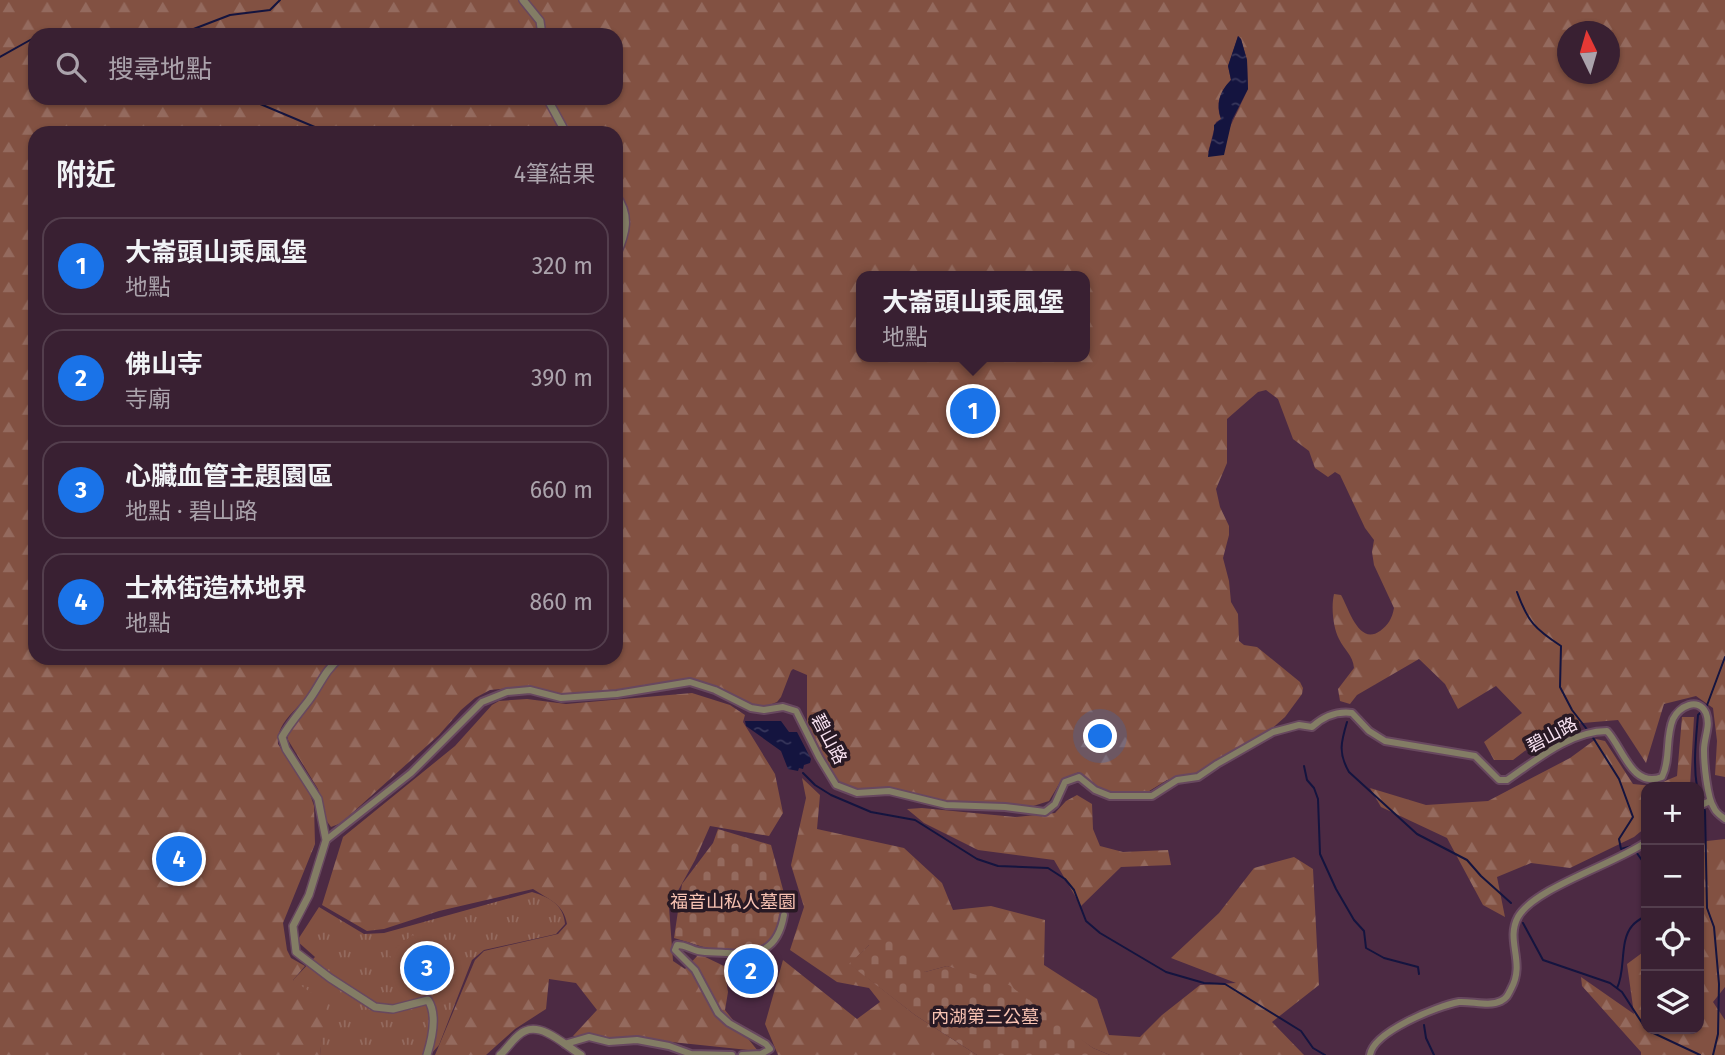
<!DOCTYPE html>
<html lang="zh-TW">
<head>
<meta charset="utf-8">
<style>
  :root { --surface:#392032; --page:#40283a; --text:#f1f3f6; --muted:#aba3ac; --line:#533e4d; --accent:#1a73e8 }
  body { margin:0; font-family:"Fira Sans","Noto Sans TC",sans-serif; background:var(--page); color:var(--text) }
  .controls { position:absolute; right:21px; bottom:21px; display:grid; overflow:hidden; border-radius:14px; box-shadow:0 2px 5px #0004 }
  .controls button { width:63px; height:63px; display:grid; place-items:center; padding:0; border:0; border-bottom:2px solid var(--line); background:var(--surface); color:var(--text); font:35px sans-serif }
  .compass { position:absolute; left:1557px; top:21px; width:63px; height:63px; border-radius:50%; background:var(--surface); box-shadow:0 2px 5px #0004; rotate:355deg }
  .you { position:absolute; left:1101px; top:737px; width:24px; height:24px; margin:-18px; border:5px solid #fff; border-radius:50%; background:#1a73e8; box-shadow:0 0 0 10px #1a73e833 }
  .badge { display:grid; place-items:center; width:46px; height:46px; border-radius:50%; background:var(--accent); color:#fff; font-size:23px; font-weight:700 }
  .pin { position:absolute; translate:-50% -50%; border:4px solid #fff; box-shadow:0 2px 7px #0006 }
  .popup { position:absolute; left:856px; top:271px; width:234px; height:91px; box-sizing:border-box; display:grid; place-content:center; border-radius:14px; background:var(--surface); filter:drop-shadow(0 2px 5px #0005); font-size:23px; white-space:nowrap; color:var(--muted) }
  .popup b { font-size:26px; color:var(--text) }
  .popup::after { content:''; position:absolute; left:50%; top:100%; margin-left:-14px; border:14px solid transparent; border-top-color:var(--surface) }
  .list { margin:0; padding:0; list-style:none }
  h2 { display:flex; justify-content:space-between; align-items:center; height:91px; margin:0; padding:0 28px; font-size:30px }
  h2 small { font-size:23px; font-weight:400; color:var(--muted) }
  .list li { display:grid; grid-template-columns:46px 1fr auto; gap:21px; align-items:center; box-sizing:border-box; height:98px; margin:0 14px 14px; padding:0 14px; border:2px solid var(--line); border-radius:21px }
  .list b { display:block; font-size:26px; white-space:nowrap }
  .list p { margin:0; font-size:23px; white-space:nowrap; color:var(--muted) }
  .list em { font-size:23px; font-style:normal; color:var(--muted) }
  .icon { flex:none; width:38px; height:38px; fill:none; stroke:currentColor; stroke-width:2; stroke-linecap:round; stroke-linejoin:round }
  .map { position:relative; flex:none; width:1725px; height:1055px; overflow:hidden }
  .search { position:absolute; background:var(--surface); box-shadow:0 2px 5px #0004; left:28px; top:28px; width:595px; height:77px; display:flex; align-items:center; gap:18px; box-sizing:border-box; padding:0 24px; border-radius:21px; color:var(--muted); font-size:26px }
  .panel { position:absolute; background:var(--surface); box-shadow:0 2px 5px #0004; left:28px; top:126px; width:595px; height:539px; border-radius:21px }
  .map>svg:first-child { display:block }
</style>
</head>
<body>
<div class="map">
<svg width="1725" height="1055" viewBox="0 0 1725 1055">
  <defs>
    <pattern id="grass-tufts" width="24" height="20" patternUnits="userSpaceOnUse" patternTransform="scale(1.75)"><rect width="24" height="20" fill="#825142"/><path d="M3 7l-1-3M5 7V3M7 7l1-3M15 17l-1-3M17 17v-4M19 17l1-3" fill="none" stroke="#946a5e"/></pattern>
    <pattern id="forest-firs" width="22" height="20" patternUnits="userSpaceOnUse" patternTransform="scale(1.75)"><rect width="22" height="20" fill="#825142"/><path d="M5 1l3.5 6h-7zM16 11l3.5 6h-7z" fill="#946a5e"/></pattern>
    <pattern id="cemetery-stones" width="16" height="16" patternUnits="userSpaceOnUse" patternTransform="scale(1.75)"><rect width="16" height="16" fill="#825142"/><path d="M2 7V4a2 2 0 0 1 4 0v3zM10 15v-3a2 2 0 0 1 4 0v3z" fill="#946a5e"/></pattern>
    <pattern id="water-ripples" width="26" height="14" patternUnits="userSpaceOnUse" patternTransform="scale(1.75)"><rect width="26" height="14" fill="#14143f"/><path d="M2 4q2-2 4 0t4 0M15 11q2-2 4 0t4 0" fill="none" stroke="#37365b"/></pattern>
  </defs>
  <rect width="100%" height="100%" fill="#4c2a43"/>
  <path fill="url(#grass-tufts)" d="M532,892C549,897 564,905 565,924L556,934L484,950L472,960L439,1045L430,1055H320L322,1031L293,980L315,957L297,941L319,907L364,934L384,933Z"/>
  <g fill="url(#forest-firs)" fill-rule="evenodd">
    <path d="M0,0H520L539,25L540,35H35V98H545L563,133H35V658H331C323,669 318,681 310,692C299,709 276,722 278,744L309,791L314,806L315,844L283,923L287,950L291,958L305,966L293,980L326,1003L320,1055H0Z"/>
    <path d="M526,0H1725V777L1715,775L1717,741L1713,708L1696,696L1664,704L1646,763L1618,720L1559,725L1513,760H1494L1484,742L1522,713L1496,686L1458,709L1445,684L1419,659L1357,695L1350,704L1340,701L1338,689L1354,668C1353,655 1344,650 1339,639C1333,627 1331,607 1334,594L1341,595C1349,609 1359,646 1380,631C1388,625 1392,619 1394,608L1374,565L1372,552L1374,540L1365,528L1340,475L1335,472L1328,477L1315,468L1309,451L1293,439L1278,399L1266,390L1258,392L1227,419V463L1216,489L1220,507L1229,526V535L1223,558L1229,581L1231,602L1238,614L1239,641L1244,645L1257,647L1300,682L1303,688L1302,694L1285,717L1259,740L1227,754L1194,774L1167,780L1146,793L1107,792L1097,788L1079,772L1062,779L1049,801L1027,808L1004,804H965L942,802L887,788L858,791L841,784L836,781L807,726V675L793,669L791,671L781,697L777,702L767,706L751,705L698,682L682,679L625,690L573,693H550L520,687L490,690L475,698L461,710L439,735L341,823L331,827L326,820L318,789L288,740L287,734L335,665L344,658H616V262L626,235L629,221L627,206L616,190V133H570L551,98H616V35H546L543,24ZM1568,32H1610V74H1568ZM1238,36L1241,39L1247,60L1248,89L1229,129L1208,153L1216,122L1221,119C1215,104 1220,91 1231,80L1228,66ZM861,276H1085V357H861Z"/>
    <path d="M692,693L730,705L745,715L743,722L775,774L783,813L769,836L710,826L695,860L669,907L673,961L685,969L699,954L724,966L728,992L725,1010L758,1051L633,1038L573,1036L597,1010L576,983L549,979L546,1009L515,1029L486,1055H435L475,960L484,951L558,934L567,924C564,904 548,899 533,889L439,911L384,929L367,931L322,905L343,837L455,746L492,705L499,701L527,699L566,704Z"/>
    <path d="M1682,717H1694L1690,787H1646V827L1634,837L1570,868L1531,863L1497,877L1505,917L1483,905L1447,838L1381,807L1370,788L1426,805L1488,801L1570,758L1596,739L1605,741L1633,784L1653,786L1677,776Z"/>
    <path d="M802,778L820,795L817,829L904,848L942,883L953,910L991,906L1045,920L1044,965L1097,999L1109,1035L1140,1037L1162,1015L1200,985L1236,983L1171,958L1219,913L1254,868L1294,857L1313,869L1319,985L1272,1022L1304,1055H1110L1093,1048L1058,1024L976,977L947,966L925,972L869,945L850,964L915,1015L977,1055H778L765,1024L783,960L857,1019L880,1002L869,988L837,982L790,950L804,907L791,865L806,798Z"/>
    <path d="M1077,795L1092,804L1093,829L1100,846L1123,852L1168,850L1171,865L1121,867L1081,906L1054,860L978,850L924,823L907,809L922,808L1015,817L1055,813L1066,801Z"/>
    <path d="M1725,839V987L1713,1002L1725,1020V1055H1641V1052L1582,986L1581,977L1634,1014L1627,964L1646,950V1029H1699V848L1707,841Z"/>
  </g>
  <g fill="url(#cemetery-stones)">
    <path d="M718,829L771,845L785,897L783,932C747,966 715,950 674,938L682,884L713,843Z"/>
    <path d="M896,936L925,972L947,966L1009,985L1093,1048L1110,1055H977L915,1015L849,964L869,945Z"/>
  </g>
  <path fill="#825142" d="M413,935L426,953L401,971L388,953Z"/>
  <g fill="url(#water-ripples)">
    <path d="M1238,36L1241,39L1247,60L1248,89L1232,120L1224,155L1208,157C1209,145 1215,135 1214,125L1221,119C1216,104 1219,92 1231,80L1228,66Z"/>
    <path d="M745,721H781L789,732H797L811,759L810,763L804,765L803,769L799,768L798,771L788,769L781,751L746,726Z"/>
  </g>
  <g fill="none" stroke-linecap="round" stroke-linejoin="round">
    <g stroke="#14143f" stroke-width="2">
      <path d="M178,35L230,15L270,10L280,0"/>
      <path d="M0,57L32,39L35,40"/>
      <path d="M246,98L329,133"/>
      <path d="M1517,592C1528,622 1535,629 1561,646L1560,687L1572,710L1589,732"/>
      <path d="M1706,708L1725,657"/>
      <path d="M1347,722C1341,742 1338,753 1349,772L1417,834L1467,860L1481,876L1511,903"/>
      <path d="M1592,736L1619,779L1633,817L1619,839L1621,849L1632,846L1646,866"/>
      <path d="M1304,766L1307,780L1314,788L1318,799L1320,854L1336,889L1354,920L1364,931L1366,948L1384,958L1418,967L1419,974"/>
      <path d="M803,773L815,785L831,795L871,812L915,820L977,859L998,866L1048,868L1065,879L1074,890L1086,921L1100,933L1166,972L1204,983L1225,984L1301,1031L1313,1048L1325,1055"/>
      <path d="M1697,787C1693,763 1696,739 1698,715L1702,711"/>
      <path d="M1704,808L1705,811L1707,908L1714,927L1719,984L1718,1034L1713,1055"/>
      <path d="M1523,923L1543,960L1610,983L1622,992L1646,1029"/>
      <path d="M1617,988C1626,971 1619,941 1632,926C1635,922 1642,918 1646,916"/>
      <path d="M1424,1025L1426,1038L1434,1055"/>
      <path d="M1647,1030L1700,1055"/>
    </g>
    <defs>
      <g id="minor">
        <path d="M1699,806L1710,801"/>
        <path d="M326,840L411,773L482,702L507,692L530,690L561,698L617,694L690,682L715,690L751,708L764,710L783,707L796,711L819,757L836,785L857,793L889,791L946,805L1005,807L1045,812L1055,804L1065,782L1079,777L1095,790L1110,796H1152L1177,780L1198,777L1217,764L1273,732L1299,725L1312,727C1324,716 1336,711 1352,713L1369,731L1385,741L1475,756L1499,780H1507C1535,761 1570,731 1607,731C1623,748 1632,789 1662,777C1671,759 1665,738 1673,719C1679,707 1698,696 1706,713C1711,726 1704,737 1704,750C1704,763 1707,798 1714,808C1716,813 1721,816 1725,819"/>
        <path d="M565,1044L589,1037L609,1042L637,1040L669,1046L691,1054L732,1055"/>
        <path d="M742,1055L761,1054L770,1049L766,1044L729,1023L718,1013L695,970L675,950L677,945C686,945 690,949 698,951C707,953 718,952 727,953C759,956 778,950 784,915"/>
        <path d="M1370,1055C1373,1032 1437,1006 1459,1002C1472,1001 1489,1007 1501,1001C1507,998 1508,995 1511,989C1526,962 1505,941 1518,917C1534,888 1617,863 1646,842"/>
      </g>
      <g id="tertiary">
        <path d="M523,0L540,21L542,35"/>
        <path d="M547,98L566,133"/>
        <path d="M616,195C631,216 626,233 616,256"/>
        <path d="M340,658C325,670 320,685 309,700C300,712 290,723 282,737L286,749L318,799L326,840L309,895L293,926L296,952L330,978L375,1007L393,1009L428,1000C438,1015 432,1039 427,1055"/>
        <path d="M500,1055C508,1048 515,1035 525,1031C543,1023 566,1046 581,1055"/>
      </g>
    </defs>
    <use href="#minor" stroke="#68485f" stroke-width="10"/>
    <use href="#tertiary" stroke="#68485f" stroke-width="10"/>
    <use href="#minor" stroke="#837d65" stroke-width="6"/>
    <use href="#tertiary" stroke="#837d65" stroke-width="7"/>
  </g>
  <g text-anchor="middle" stroke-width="7" stroke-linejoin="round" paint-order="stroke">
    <g font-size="18" fill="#f9e3f2" stroke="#281924">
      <text transform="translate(1552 735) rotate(-28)" y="6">碧山路</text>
      <text transform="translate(829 739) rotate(62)" y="6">碧山路</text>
    </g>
    <g font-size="18" fill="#f9c3b3" stroke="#281924">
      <text x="733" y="908">福音山私人墓園</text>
      <text x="985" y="1023">內湖第三公墓</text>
    </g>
  </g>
</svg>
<div class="controls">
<button>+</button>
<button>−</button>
<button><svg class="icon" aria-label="locate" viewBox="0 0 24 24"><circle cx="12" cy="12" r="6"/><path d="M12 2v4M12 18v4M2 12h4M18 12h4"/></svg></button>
<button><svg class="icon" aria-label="layers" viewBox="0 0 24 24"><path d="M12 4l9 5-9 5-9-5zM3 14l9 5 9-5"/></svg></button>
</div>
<svg class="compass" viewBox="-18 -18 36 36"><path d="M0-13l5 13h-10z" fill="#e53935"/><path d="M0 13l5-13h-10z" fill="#aba3ac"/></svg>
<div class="you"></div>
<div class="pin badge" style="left:973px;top:411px">1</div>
<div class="popup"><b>大崙頭山乘風堡</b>地點</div>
<div class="pin badge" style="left:751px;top:971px">2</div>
<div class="pin badge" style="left:427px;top:968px">3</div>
<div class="pin badge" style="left:179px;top:859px">4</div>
<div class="search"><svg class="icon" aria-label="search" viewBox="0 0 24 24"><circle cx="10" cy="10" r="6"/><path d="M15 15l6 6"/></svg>搜尋地點</div>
<section class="panel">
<h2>附近<small>4筆結果</small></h2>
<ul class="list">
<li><span class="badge">1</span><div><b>大崙頭山乘風堡</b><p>地點</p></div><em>320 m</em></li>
<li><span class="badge">2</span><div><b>佛山寺</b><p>寺廟</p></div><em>390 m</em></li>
<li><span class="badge">3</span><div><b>心臟血管主題園區</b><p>地點 · 碧山路</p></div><em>660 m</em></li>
<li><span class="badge">4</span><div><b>士林街造林地界</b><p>地點</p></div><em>860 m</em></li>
</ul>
</section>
</div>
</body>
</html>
